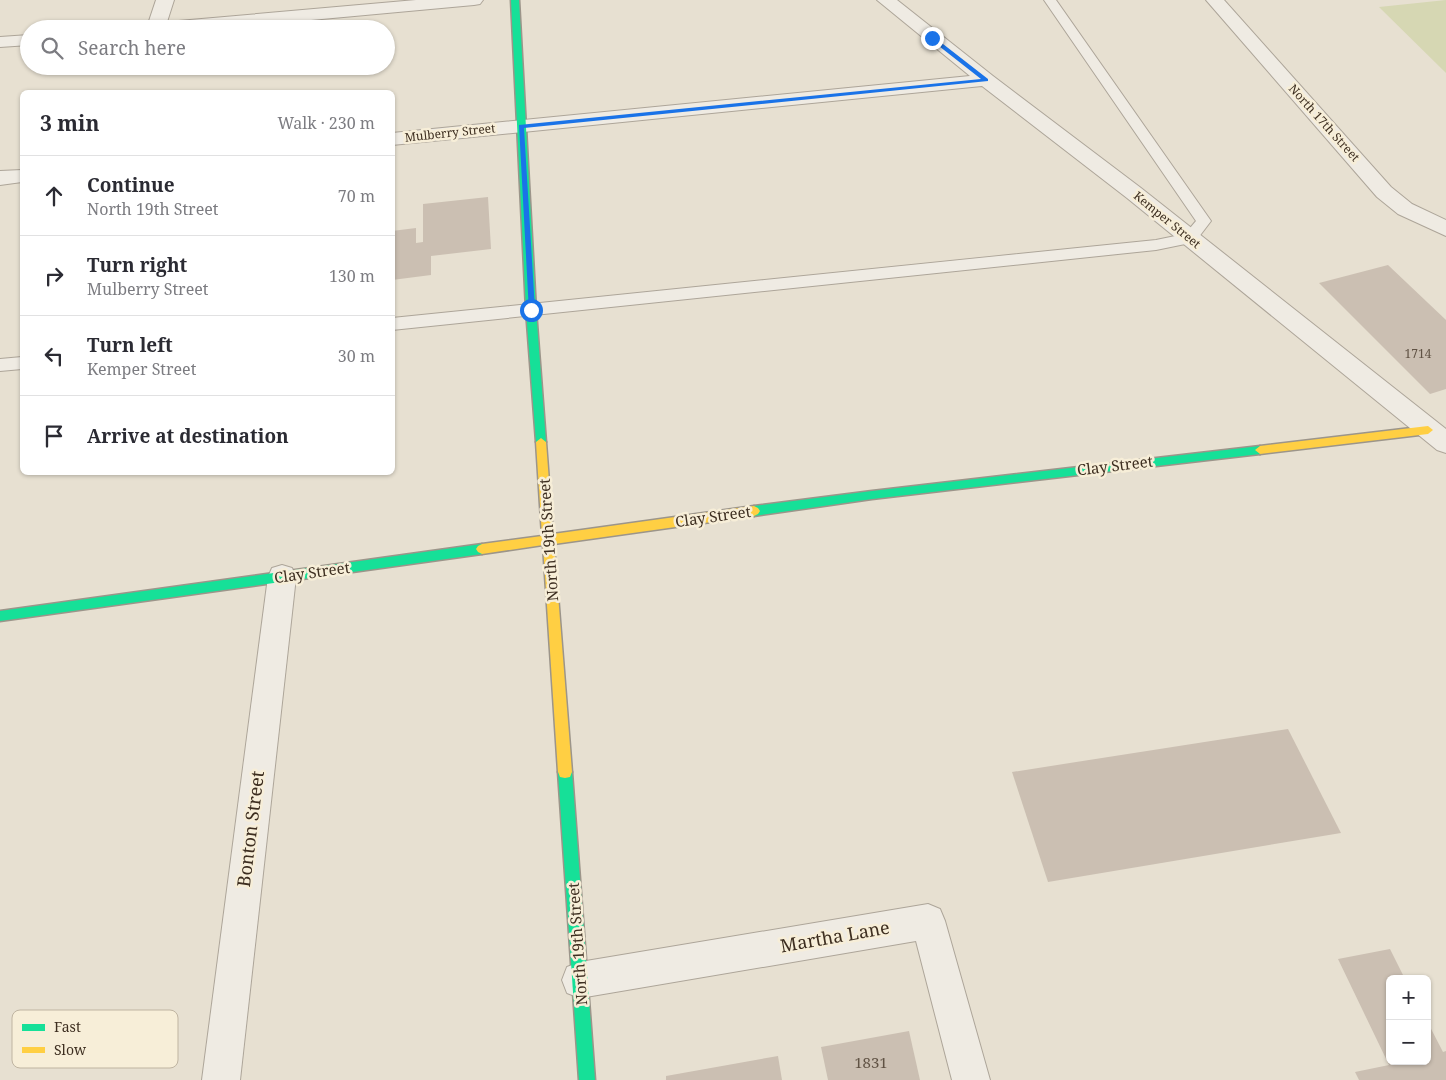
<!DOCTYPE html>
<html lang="en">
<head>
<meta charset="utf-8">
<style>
  :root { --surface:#fff; --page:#f2f2f3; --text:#2b2b33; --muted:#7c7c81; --line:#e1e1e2 }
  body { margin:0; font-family:"Noto Serif",serif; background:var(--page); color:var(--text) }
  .controls { position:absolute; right:15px; bottom:15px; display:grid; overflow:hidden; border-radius:8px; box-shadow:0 1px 4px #0004 }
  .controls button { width:45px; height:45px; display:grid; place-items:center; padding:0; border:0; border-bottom:1px solid var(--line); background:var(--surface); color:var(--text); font:25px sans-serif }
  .stop { position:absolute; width:15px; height:15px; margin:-11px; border:4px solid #1a73e8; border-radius:50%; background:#fff }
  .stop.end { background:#1a73e8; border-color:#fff; box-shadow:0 1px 5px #0008 }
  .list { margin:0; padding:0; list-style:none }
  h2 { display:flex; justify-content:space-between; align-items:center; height:65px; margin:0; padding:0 20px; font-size:21px }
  h2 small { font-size:16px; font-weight:400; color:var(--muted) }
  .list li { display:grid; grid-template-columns:32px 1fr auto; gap:15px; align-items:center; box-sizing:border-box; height:80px; padding:0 20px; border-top:1px solid var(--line) }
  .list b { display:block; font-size:19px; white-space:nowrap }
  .list p { margin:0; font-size:16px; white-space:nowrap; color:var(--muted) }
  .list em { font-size:16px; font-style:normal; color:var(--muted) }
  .icon { flex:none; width:28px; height:28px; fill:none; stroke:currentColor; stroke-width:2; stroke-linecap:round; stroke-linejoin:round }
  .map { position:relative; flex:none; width:1446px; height:1080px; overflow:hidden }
  .search { position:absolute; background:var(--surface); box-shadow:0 1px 4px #0004; left:20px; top:20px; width:375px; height:55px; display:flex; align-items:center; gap:12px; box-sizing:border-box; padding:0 18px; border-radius:28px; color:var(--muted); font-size:19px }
  .panel { position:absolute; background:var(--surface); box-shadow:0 1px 4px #0004; left:20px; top:90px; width:375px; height:385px; border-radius:8px }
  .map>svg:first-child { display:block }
</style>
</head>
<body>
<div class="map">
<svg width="1446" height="1080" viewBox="0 0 1446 1080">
  <rect width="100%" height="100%" fill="#e7e0d1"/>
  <path fill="#d6d7b3" d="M1446,0V73L1379,7Z"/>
  <g fill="#cbbfb2">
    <path d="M488,197L491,249L431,256V275L392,280V231L416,228V243L423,242V204Z"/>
    <path d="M1388,265L1446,320V389L1430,394L1319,283Z"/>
    <path d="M1288,729L1341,833L1048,882L1012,772Z"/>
    <path d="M1390,949L1405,979H1390V1061H1427V1021L1443,1052L1446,1051V1080H1359L1355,1072L1389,1065L1338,959Z"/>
    <path d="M909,1031L920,1080H828L821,1047Z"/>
    <path d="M778,1056L782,1080H666V1076Z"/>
  </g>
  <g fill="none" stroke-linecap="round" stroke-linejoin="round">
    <defs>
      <g id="lane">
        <path d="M1044,0H1056L1211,221L1195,242L1156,250L392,330V318L1156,240L1185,234L1196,221Z"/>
        <path d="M22,357V369L0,371V359Z"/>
      </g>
      <g id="street">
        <path d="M156,0H174L167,22L416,0H483L480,4L474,5L212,29H141L144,25L148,24Z"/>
        <path d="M877,0H897L993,76L1141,188L1446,429V453L1437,450L1127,198L982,86L392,145V133L970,76Z"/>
        <path d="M1206,0H1224L1391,187L1412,204L1446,220V236L1398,214L1377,197Z"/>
        <path d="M29,35V45L0,47V37Z"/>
        <path d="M22,170V182L0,185V171Z"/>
        <path d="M282,565L292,568L296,577L240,1080H202L268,577L272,568Z"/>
        <path d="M928,904L940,909L945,921L990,1080H952L916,941L580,998L567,993L562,980L567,967L580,962Z"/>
      </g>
      <g id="fast">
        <path d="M511,0H519L536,310L546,442L541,446L536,442L526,310Z"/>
        <path d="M1260,446L1265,450L1260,454L872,499L754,516L750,514L748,511L750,508L754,506L872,491Z"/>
        <path d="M482,544L486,546L488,549L486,552L482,554L0,621V611Z"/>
        <path d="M565,766L570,767L572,772L595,1080H579L558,772L560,767Z"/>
      </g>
      <g id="slow">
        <path d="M1428,426L1433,430L1428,434L1260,454L1255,450L1260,446Z"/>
        <path d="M541,438L546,442L553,534L754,506L758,508L760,511L758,514L754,516L554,544L572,772L570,777L565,778L560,777L558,772L543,545L482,554L478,552L476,549L478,546L482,544L542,536L536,442Z"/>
      </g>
    </defs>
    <use href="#lane" stroke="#ada599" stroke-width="2"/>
    <use href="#street" stroke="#ada599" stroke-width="2"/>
    <use href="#fast" stroke="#9c958a" stroke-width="3"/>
    <use href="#slow" stroke="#9c958a" stroke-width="3"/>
    <use href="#lane" fill="#efebe3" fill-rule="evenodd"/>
    <use href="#street" fill="#efebe3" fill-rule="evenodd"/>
    <use href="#fast" fill="#16e098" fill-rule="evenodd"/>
    <use href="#slow" fill="#ffcf43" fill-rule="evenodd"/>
  </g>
  <path fill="#1a73e8" d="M930,37H934L988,79V81L524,128L535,310L529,312L519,125L981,79L930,39Z"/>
  <g text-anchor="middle" stroke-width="5" stroke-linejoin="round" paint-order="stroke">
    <g font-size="12" fill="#3d2e20" stroke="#f7eed8">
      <text transform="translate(1324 123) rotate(48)" y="4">North 17th Street</text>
      <text transform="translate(450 133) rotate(-6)" y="4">Mulberry Street</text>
      <text transform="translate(1167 220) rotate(39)" y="4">Kemper Street</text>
    </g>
    <g font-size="12" fill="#605244">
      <text x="1418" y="358">1714</text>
    </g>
    <g font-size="15" fill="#3d2e20" stroke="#f7eed8">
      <text transform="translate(1115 466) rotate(-7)" y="5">Clay Street</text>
      <text transform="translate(713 517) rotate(-8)" y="5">Clay Street</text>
      <text transform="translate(549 540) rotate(-94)" y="5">North 19th Street</text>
      <text transform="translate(312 573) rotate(-8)" y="5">Clay Street</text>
      <text transform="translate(578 944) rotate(-94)" y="5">North 19th Street</text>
    </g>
    <g font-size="15" fill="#605244">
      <text x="871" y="1068">1831</text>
    </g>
    <g font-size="18" fill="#3d2e20" stroke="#f7eed8">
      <text transform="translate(251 829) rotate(-83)" y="6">Bonton Street</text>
      <text transform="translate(835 937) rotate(-10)" y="6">Martha Lane</text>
    </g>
  </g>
  <rect x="12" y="1010" width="166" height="58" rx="8" fill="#f7eed8" stroke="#bfb4a1" stroke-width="1"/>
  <rect x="22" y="1024" width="23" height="7" fill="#16e098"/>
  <rect x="22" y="1047" width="23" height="6" fill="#ffcf43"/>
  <g font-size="14" fill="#3d2e20">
    <text x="54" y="1032">Fast</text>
    <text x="54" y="1055">Slow</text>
  </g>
</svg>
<div class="controls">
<button>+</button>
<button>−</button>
</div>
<div class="stop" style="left:531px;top:310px"></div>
<div class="stop end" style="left:932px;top:38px"></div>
<div class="search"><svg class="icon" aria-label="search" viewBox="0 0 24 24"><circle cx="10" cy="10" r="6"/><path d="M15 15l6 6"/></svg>Search here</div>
<section class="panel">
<h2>3 min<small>Walk · 230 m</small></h2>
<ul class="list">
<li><svg class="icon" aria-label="ahead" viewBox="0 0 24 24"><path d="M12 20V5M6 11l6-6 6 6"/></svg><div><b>Continue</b><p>North 19th Street</p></div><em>70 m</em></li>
<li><svg class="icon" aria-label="right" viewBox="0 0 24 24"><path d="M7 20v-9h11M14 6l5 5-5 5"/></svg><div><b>Turn right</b><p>Mulberry Street</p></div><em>130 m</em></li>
<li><svg class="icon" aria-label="left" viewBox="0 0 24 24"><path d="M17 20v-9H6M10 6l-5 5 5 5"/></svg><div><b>Turn left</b><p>Kemper Street</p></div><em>30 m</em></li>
<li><svg class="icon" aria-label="arrive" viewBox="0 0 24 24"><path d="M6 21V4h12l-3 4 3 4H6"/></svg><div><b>Arrive at destination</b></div></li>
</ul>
</section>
</div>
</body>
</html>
